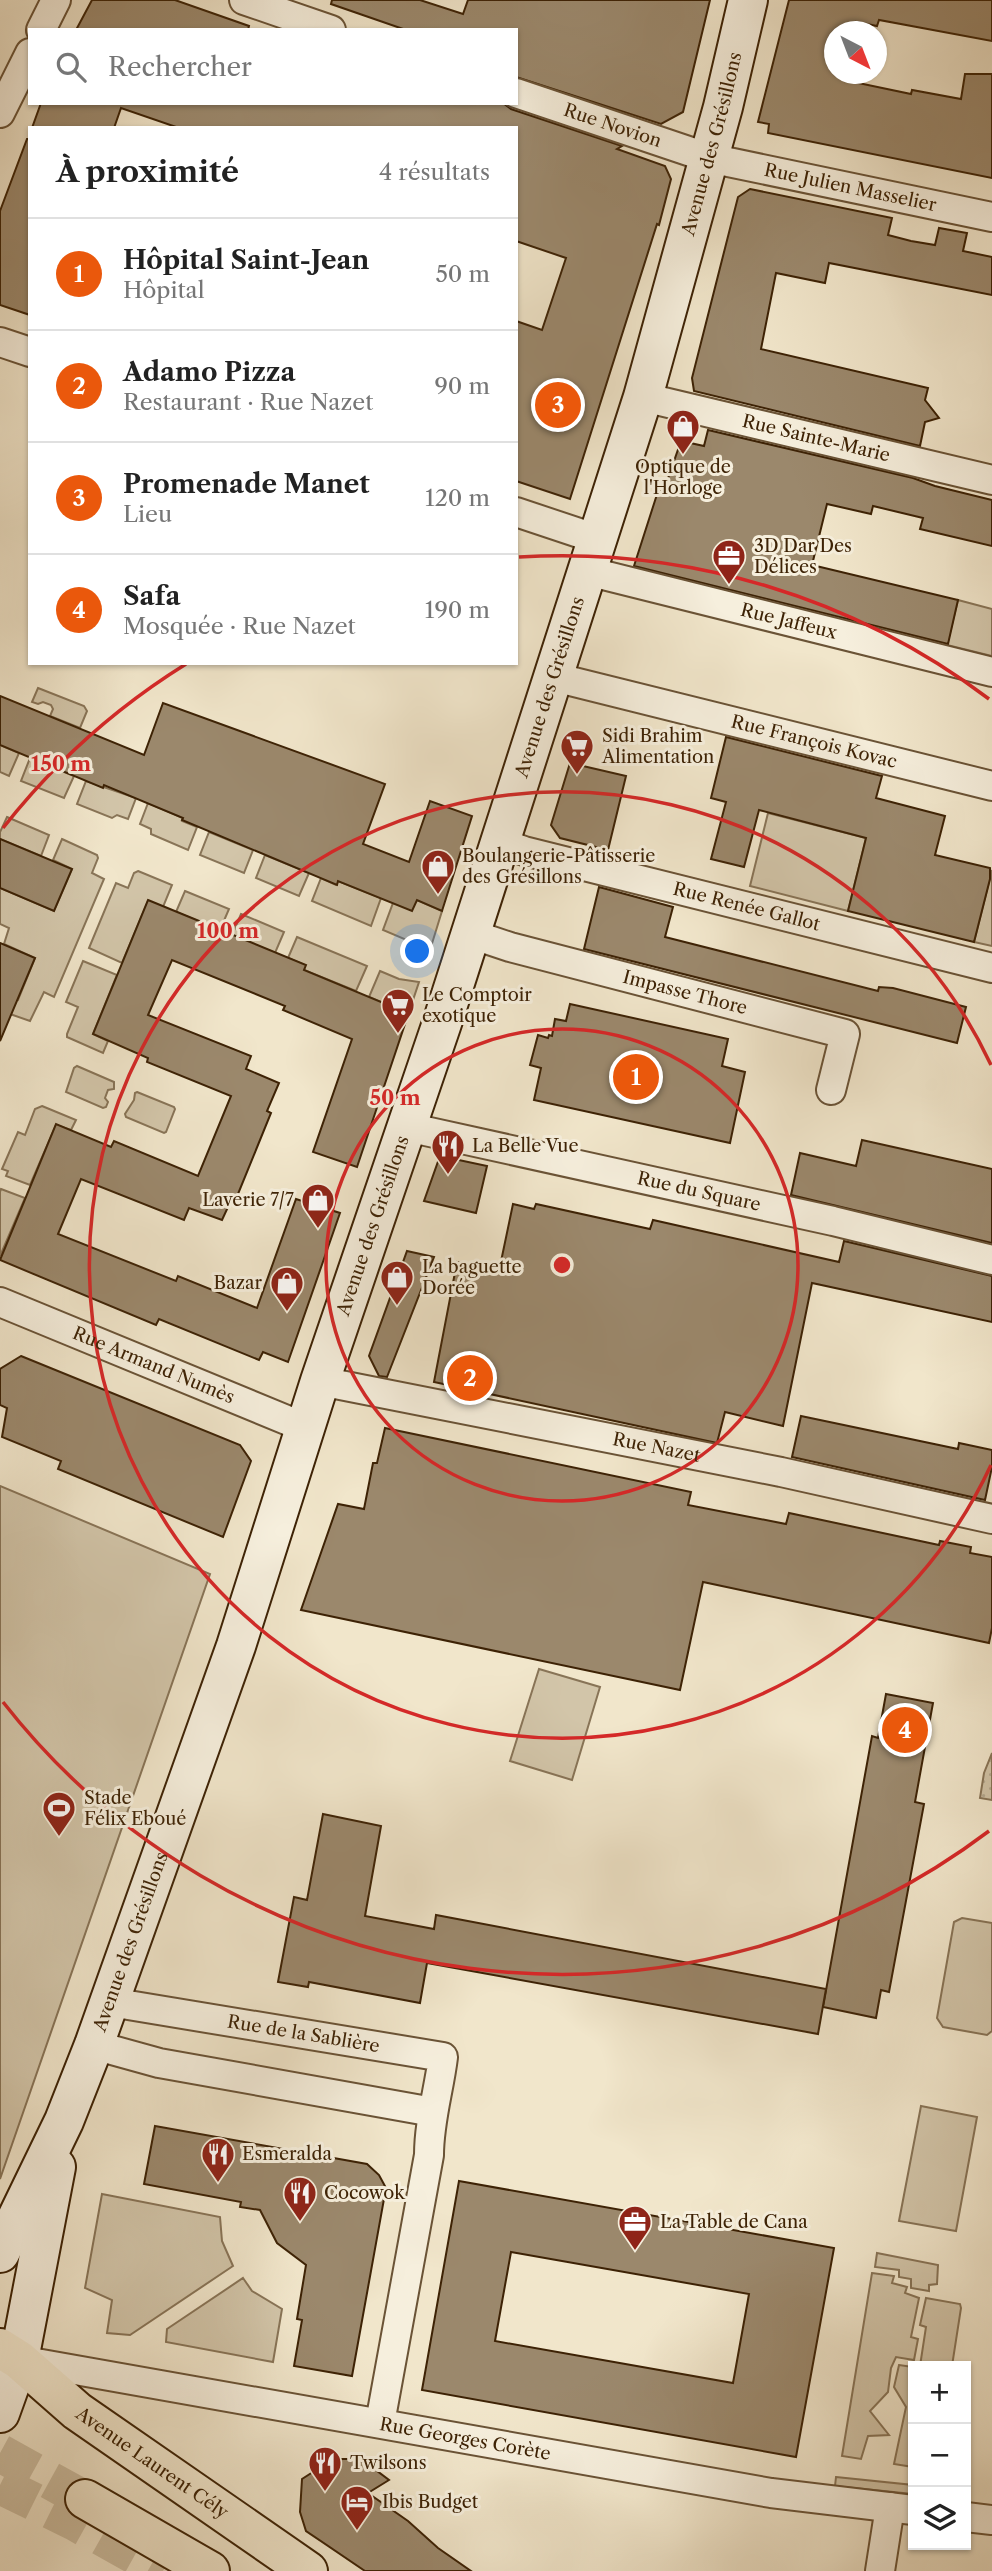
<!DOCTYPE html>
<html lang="fr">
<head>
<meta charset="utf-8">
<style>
  :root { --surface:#fff; --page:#f2f2f2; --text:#222; --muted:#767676; --line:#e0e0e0; --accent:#ea580c }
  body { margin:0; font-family:"Libre Caslon Text",serif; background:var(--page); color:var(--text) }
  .controls { position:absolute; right:21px; bottom:21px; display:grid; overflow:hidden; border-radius:0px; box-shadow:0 2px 5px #0004 }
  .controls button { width:63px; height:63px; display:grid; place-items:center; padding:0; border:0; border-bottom:2px solid var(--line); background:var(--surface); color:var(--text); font:35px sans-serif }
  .compass { position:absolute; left:824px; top:21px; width:63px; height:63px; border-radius:50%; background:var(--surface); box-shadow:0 2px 5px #0004; rotate:138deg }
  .you { position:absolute; left:418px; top:952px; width:24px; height:24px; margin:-18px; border:5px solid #fff; border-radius:50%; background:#1a73e8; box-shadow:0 0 0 10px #1a73e833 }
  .badge { display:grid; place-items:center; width:46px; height:46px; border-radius:50%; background:var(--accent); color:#fff; font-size:23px; font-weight:700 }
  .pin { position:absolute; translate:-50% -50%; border:4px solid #fff; box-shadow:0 2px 7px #0006 }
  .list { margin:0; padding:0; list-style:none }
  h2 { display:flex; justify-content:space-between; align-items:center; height:91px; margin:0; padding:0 28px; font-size:30px }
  h2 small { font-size:23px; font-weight:400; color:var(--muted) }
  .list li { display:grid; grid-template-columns:46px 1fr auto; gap:21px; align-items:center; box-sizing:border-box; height:112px; padding:0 28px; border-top:2px solid var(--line) }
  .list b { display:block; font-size:26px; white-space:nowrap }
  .list p { margin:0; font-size:23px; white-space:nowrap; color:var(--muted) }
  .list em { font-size:23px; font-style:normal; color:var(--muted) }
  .icon { flex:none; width:38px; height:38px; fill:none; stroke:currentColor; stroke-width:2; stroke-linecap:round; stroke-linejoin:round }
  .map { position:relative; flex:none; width:992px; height:2571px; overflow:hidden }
  .search { position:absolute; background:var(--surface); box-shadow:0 2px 5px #0004; left:28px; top:28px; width:490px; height:77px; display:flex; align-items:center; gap:18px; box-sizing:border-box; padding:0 24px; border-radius:0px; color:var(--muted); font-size:26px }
  .panel { position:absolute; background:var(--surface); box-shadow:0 2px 5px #0004; left:28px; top:126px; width:490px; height:539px; border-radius:0px }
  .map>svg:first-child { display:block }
</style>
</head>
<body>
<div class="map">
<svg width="992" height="2571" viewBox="0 0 992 2571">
  <defs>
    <pattern id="park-dots" width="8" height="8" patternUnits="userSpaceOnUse" patternTransform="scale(1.75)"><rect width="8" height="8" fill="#d2c5a9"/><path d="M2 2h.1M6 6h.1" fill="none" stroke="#b5a990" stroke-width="1.8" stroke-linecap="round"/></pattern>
  </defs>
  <rect width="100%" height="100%" fill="#f1e6cb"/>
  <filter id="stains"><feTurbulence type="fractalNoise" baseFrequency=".00286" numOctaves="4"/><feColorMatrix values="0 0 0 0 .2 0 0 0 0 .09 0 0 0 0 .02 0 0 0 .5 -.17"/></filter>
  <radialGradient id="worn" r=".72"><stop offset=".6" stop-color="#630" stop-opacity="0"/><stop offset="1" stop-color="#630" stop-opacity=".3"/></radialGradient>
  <g fill="#d2c5a9" stroke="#887457" stroke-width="2">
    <path d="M958,600L992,609V656L947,645Z"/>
    <path d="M38,688L84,706L87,711L80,728L50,716L53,709L51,705L43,702L38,704L32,702Z"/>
    <path d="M0,745L19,753L9,776L0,772Z"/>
    <path d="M30,758L74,776L64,798L21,781Z"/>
    <path d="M86,781L136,798L128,819L117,815L112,818L77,804Z"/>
    <path d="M148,803L183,818L182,821L197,827L188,850L151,834V829L140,824Z"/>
    <path d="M768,813L866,838L848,911L750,886Z"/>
    <path d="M7,817L49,835L41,856L0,839V832Z"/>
    <path d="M209,832L253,850L244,873L200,855Z"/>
    <path d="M62,839L97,855L98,858L92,873L104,879L54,997L44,992L30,1021L10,1014L0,1031V993L18,1000L35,958L4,944L9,928L0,924V888L54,911L72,869L53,860Z"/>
    <path d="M265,855L309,873L299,896L256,878Z"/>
    <path d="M992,870V946L974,942Z"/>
    <path d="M138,871L172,885L163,907L148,901L122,963L89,948L116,883L128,888L134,873Z"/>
    <path d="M321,878L336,885L338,881L381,898L371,926L312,901Z"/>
    <path d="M185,891L229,909L220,930L176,912Z"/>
    <path d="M417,900L442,911L430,950L383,930L393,903Z"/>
    <path d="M241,914L284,932L275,953L232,935Z"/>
    <path d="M297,937L367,966L356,991L304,970L305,965L288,958Z"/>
    <path d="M83,961L117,975L93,1034L108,1041L103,1053L67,1037V1034L78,1007L66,1002Z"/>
    <path d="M380,971L399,979L419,982L406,1021L383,1011L386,1004L369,997Z"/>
    <path d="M77,1066L114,1082V1089L108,1090L105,1098L108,1102L106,1107L103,1108L66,1092L74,1068Z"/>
    <path d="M137,1092L174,1107L175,1109L166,1132L164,1133L126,1117L125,1114L134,1100L135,1093Z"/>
    <path d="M42,1106L76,1120L71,1130L56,1125L30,1185L6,1176L8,1171L2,1169L18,1132L25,1135L35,1109Z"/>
    <path d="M1,1189L25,1198L0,1256V1192Z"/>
    <path d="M0,1486L210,1574L0,2179Z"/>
    <path d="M539,1669L600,1687L572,1780L510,1761Z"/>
    <path d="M962,1918L992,1923V2031L987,2035L943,2027L937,2018L954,1922Z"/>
    <path d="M921,2106L977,2117L956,2231L899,2221Z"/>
    <path d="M102,2194L220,2217L222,2241L233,2266L130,2335L107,2333L112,2300L85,2288Z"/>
    <path d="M877,2253L938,2265L937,2284L929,2285V2291L911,2288V2279L899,2277V2270L875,2267Z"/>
    <path d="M872,2273L894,2276L892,2283L907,2287L905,2293L919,2298L911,2337L918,2339L914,2360L896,2357L891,2368L888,2392L870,2411L889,2435L868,2436L861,2459L842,2456Z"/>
    <path d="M243,2278L252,2291L282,2309L273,2362L166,2342L167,2329Z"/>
    <path d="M926,2298L960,2304L961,2308L952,2366H920L926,2327L920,2325Z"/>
    <path d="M899,2365L913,2367V2467L894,2464L906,2407L894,2387Z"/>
    <path d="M836,2477L913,2485V2494L835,2486Z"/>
  </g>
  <path fill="url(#park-dots)" stroke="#887457" stroke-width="2" d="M992,1753V1800L980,1798L984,1773Z"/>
  <g fill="#9b886c" stroke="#3d2205" stroke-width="2" fill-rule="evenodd">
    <path d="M92,0H175L249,26L248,30H76Z"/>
    <path d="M332,0H420L463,14L468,0H710L683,112L661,124L516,77V30H406L331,4Z"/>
    <path d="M789,0H992V41L879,20L877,26L856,22L854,32H835V74H845L844,80L911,94L912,90L961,99L965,74H992V178L768,133L769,124L758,122Z"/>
    <path d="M41,103H503L511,109L622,146L617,149L665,166L671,179L659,225L657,224L570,499L516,481V321L542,330L566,258L516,241V128H179L121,108L114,128H32Z"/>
    <path d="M27,139H30V315L0,305V211Z"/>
    <path d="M750,189L892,218L888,235L911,241L935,245L939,228L967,233L963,251L992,257V295L829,263L825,283L776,273L761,349L928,388L925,400L939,418L925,422L920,446L694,391L692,378L738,197Z"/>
    <path d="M708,430L913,478L935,486L992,500V546L920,529L923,518L873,506L871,514L827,504L812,565L958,600L948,644L634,566L660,485L665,487L681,441L704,446Z"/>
    <path d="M0,696L144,755L163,703L385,784L363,844L409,862L430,801L472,816L442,911L417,900L412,911L338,881L337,885L182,820L183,818L104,785L103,788L0,745Z"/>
    <path d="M726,737L882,776L876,798L945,816L935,855L990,868V879L974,942L848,911L866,838L759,810L744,867L711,859L726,802L711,798Z"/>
    <path d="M570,763L626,776L608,850L560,838L551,825Z"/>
    <path d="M0,839L72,869L54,911L0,888Z"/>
    <path d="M599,887L673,907L665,937L878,991L879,987L893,988L966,1007L957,1043L584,949Z"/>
    <path d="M148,900L306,965L304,970L386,1004L383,1011L406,1021L357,1167L313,1152L352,1039L283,1010L285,1006L172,960L148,1015L251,1056L246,1069L279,1083L267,1111L271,1113L238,1194H234L222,1220L189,1208L184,1220L81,1179L58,1234L176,1281L178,1276L257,1308L296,1199L340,1213L288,1362L263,1352L259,1360L159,1319L156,1325L0,1260L56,1124L111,1147L114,1141L198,1176L231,1096L147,1062L148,1058L93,1034Z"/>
    <path d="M0,943L35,958L0,1041Z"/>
    <path d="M570,1004L728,1039L722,1066L745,1072L730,1143L534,1100L541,1068L530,1065L538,1035L548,1038L549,1035L552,1036L555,1019L566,1021Z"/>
    <path d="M862,1140L992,1169V1243L791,1195L800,1153L856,1166Z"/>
    <path d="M440,1156L487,1166L476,1213L424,1201Z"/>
    <path d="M513,1204L534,1209L536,1204L650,1229L653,1220L839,1262L844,1241L992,1276V1322L812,1283L783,1426L725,1412L717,1443L434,1382L457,1262L499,1271Z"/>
    <path d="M407,1251L434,1257L387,1377L379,1376L369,1356Z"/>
    <path d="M21,1356L240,1445L251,1461L223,1537L58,1469L61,1461L2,1437L7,1408L0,1405V1369Z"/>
    <path d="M801,1416L958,1449L959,1443L992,1450V1467L985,1500L792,1457Z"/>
    <path d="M385,1428L691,1492L688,1505L786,1524L789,1513L939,1545L940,1541L971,1547L970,1553L992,1557V1628L989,1643L703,1582L680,1690L301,1610L338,1504L364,1509L373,1463H377Z"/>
    <path d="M886,1694L933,1703L915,1802L924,1804L889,1992L881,1990L876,2018L823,2007L872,1736L878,1738Z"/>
    <path d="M323,1814L381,1826L365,1916L434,1929L436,1915L826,1989L818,2034L427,1963L420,2003L309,1982L308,1987L278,1982L294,1897L307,1900Z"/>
    <path d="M155,2126L367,2164L379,2175L386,2188L352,2376L294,2366L302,2320L297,2319L306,2265L277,2243L260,2210L240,2207L241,2202L144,2184Z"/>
    <path d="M459,2181L834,2248L796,2457L422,2390ZM511,2252L749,2294L733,2383L495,2341Z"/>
    <path d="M341,2459H354L369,2465L389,2480L368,2493L408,2521L438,2548L471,2571H365L306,2531L300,2512L302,2479L324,2465Z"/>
  </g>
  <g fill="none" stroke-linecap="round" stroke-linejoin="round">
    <g stroke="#cdbfa3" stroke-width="38" stroke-dasharray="38 19" stroke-linecap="butt">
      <path d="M0,2453L80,2497"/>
      <path d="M0,2485L75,2522L163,2571"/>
    </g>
    <defs>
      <g id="street">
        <path d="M244,0L331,30"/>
        <path d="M41,30L56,0"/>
        <path id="s1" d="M516,93L709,158L992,217"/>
        <path d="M0,113L30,53"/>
        <path d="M0,342L30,352"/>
        <path id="s2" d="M643,397L992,480"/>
        <path d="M516,512L597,539"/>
        <path id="s3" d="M587,571L992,672"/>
        <path id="s4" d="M554,677L992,786"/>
        <path id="s5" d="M499,842L524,851L992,968"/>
        <path id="s6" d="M471,934L510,947L845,1034L831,1090"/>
        <path id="s7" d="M407,1127L833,1221L992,1260"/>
        <path id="s8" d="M0,1302L306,1428"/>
        <path id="s9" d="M320,1381L781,1472L992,1519"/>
        <path id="s10" d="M110,2002L443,2057C439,2090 429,2121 429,2155L380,2423"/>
        <path d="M94,2045L159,2063L433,2112"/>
        <path id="s11" d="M19,2360L771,2493L913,2510"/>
        <path d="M966,2517L992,2520"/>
        <path d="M880,2571L890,2507"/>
      </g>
      <g id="secondary">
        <path id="s12" d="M0,2253L64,2121L94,2045L236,1646L320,1381L442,1023L643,397L723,107L748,0"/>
        <path d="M0,2413L19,2360L56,2167"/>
      </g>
      <g id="primary">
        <path id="s13" d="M0,2348L19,2360L77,2411L308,2571"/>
      </g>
      <path id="highway" d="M85,2499L210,2571"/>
    </defs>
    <use href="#street" stroke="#6a5336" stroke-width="32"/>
    <use href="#secondary" stroke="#3d2205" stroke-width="42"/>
    <use href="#primary" stroke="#3d2205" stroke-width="42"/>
    <use href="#highway" stroke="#3d2205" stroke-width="42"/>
    <use href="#street" stroke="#f6efdd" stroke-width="28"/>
    <use href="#secondary" stroke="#f6efdd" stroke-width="38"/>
    <use href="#primary" stroke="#f1e6cb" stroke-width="38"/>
    <use href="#highway" stroke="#f1e6cb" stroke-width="38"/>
  </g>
  <g fill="none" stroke="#d62828" stroke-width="3.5">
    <circle cx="562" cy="1265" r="236"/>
    <path d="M991 1465A473 473 0 1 1 991 1065"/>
    <path d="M989 1831A709 709 0 0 1 3 1702M3 828A709 709 0 0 1 186 664M519 557A709 709 0 0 1 989 699"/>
  </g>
  <defs>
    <symbol id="shop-pin" viewBox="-11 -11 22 30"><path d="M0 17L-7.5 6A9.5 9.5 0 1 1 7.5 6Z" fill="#8f2418" stroke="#f6efdd"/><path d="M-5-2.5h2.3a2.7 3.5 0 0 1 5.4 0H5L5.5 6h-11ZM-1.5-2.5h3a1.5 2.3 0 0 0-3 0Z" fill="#fff"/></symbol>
    <symbol id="office-pin" viewBox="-11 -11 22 30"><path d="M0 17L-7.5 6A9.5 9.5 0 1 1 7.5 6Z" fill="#8f2418" stroke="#f6efdd"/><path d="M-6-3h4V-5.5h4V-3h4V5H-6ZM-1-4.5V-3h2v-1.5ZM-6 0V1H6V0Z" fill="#fff"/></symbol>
    <symbol id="supermarket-pin" viewBox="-11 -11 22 30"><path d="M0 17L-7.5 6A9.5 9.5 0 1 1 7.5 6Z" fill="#8f2418" stroke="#f6efdd"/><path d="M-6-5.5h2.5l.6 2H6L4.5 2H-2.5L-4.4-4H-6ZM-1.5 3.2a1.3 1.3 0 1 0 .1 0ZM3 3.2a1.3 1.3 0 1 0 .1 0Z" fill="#fff"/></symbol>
    <symbol id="restaurant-pin" viewBox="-11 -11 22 30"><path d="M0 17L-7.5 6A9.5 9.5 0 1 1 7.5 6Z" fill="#8f2418" stroke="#f6efdd"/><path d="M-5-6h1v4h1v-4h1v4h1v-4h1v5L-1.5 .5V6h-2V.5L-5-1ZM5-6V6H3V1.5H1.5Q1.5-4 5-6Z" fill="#fff"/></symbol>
    <symbol id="stadium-pin" viewBox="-11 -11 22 30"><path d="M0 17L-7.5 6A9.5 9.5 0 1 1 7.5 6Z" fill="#8f2418" stroke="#f6efdd"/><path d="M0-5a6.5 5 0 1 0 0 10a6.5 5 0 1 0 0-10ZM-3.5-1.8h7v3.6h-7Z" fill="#fff"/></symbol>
    <symbol id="hotel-pin" viewBox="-11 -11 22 30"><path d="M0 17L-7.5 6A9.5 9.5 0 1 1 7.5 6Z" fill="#8f2418" stroke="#f6efdd"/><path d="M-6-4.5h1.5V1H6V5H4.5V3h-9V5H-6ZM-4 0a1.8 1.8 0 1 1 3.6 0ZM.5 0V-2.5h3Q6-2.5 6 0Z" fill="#fff"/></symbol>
  </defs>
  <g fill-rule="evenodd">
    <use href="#shop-pin" x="664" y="407" width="38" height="52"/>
    <use href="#office-pin" x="710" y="537" width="38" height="52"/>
    <use href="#supermarket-pin" x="558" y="727" width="38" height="52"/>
    <use href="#shop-pin" x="419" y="847" width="38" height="52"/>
    <use href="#supermarket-pin" x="379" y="986" width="38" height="52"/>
    <use href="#restaurant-pin" x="429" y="1127" width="38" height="52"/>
    <use href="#shop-pin" x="299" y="1181" width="38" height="52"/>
    <use href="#shop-pin" x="378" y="1258" width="38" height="52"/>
    <use href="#shop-pin" x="268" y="1264" width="38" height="52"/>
    <use href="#stadium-pin" x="40" y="1789" width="38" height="52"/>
    <use href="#restaurant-pin" x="199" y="2135" width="38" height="52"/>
    <use href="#restaurant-pin" x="281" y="2174" width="38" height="52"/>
    <use href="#office-pin" x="616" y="2203" width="38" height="52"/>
    <use href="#restaurant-pin" x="306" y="2444" width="38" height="52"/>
    <use href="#hotel-pin" x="338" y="2483" width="38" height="52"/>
  </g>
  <g text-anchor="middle" stroke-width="6" stroke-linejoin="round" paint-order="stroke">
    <g font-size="18" fill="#3d2205" stroke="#f6efdd">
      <text dy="6" stroke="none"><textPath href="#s1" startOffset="102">Rue Novion</textPath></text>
      <text dy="6" stroke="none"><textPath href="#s12" startOffset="2228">Avenue des Grésillons</textPath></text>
      <text dy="6" stroke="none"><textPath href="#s1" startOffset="348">Rue Julien Masselier</textPath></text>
      <text dy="6" stroke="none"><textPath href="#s2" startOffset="178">Rue Sainte-Marie</textPath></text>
      <text dy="6" stroke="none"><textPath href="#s3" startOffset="208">Rue Jaffeux</textPath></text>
      <text dy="6" stroke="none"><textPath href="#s12" startOffset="1661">Avenue des Grésillons</textPath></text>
      <text dy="6" stroke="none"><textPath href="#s4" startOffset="268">Rue François Kovac</textPath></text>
      <text dy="6" stroke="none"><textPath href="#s5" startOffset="256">Rue Renée Gallot</textPath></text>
      <text dy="6" stroke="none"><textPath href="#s6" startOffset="222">Impasse Thore</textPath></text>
      <text dy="6" stroke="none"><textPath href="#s7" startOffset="299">Rue du Square</textPath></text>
      <text dy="6" stroke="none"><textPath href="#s12" startOffset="1094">Avenue des Grésillons</textPath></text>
      <text dy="6" stroke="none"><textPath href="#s8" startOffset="166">Rue Armand Numès</textPath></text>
      <text dy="6" stroke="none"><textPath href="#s9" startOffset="343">Rue Nazet</textPath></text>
      <text dy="6" stroke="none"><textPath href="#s12" startOffset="338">Avenue des Grésillons</textPath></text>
      <text dy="6" stroke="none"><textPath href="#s10" startOffset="196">Rue de la Sablière</textPath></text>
      <text dy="6" stroke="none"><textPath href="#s11" startOffset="453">Rue Georges Corète</textPath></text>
      <text dy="6" stroke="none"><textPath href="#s13" startOffset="191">Avenue Laurent Cély</textPath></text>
    </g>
    <g font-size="18" fill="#3d2205" stroke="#f6efdd" text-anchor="start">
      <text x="683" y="473" text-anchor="middle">Optique de<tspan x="683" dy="21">l'Horloge</tspan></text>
      <text x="754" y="552">3D Dar Des<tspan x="754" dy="21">Délices</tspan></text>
      <text x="602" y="742">Sidi Brahim<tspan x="602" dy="21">Alimentation</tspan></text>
      <text x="462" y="862">Boulangerie-Pâtisserie<tspan x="462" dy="21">des Grésillons</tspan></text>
      <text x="422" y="1001">Le Comptoir<tspan x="422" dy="21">exotique</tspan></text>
      <text x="472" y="1152">La Belle Vue</text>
      <text x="294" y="1206" text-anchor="end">Laverie 7/7</text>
      <text x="422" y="1273">La baguette<tspan x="422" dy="21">Dorée</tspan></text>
      <text x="262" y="1289" text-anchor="end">Bazar</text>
      <text x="84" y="1804">Stade<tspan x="84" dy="21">Félix Eboué</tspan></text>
      <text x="242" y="2160">Esmeralda</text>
      <text x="324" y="2199">Cocowok</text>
      <text x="660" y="2228">La Table de Cana</text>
      <text x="350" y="2469">Twilsons</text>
      <text x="382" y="2508">Ibis Budget</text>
    </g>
  </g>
  <circle cx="562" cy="1265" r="10" fill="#d62828" stroke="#f6efdd" stroke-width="3.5"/>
  <g font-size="21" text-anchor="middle" font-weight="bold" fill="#d62828" stroke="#f6efdd" stroke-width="6" stroke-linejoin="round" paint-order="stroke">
    <text x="61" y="771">150 m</text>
    <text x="228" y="938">100 m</text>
    <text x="395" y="1105">50 m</text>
  </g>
  <rect width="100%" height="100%" filter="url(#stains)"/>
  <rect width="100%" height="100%" fill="url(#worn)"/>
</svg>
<div class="controls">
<button>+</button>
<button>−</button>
<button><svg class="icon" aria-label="layers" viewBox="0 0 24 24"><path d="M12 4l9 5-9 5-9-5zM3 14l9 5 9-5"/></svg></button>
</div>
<svg class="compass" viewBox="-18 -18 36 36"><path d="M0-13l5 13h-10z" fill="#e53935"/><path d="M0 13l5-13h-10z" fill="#767676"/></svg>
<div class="you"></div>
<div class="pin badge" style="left:636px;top:1077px">1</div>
<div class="pin badge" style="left:470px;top:1378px">2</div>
<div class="pin badge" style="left:558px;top:405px">3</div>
<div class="pin badge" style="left:905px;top:1730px">4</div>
<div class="search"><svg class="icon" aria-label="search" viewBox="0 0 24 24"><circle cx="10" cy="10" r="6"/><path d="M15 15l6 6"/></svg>Rechercher</div>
<section class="panel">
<h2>À proximité<small>4 résultats</small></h2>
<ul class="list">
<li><span class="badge">1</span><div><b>Hôpital Saint-Jean</b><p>Hôpital</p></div><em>50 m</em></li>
<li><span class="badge">2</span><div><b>Adamo Pizza</b><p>Restaurant · Rue Nazet</p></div><em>90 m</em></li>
<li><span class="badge">3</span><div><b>Promenade Manet</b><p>Lieu</p></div><em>120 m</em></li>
<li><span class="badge">4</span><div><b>Safa</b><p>Mosquée · Rue Nazet</p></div><em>190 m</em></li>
</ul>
</section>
</div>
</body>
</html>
